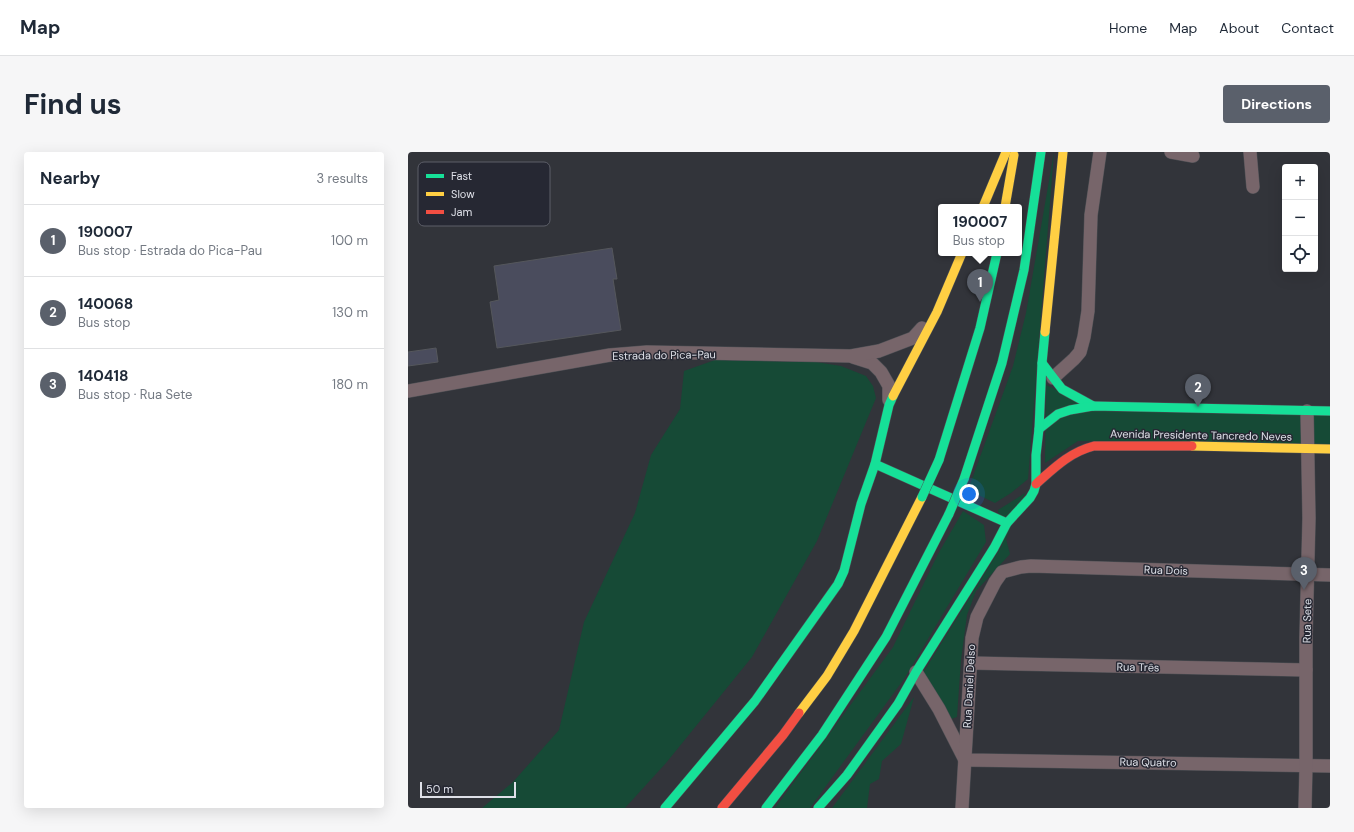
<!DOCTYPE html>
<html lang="en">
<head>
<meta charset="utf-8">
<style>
  :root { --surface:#fff; --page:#f6f6f7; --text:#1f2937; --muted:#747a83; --line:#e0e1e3; --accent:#5a606b }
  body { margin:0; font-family:"DM Sans",sans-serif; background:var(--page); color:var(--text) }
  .controls { position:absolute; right:12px; top:12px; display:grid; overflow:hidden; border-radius:4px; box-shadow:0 4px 16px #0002 }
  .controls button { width:36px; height:36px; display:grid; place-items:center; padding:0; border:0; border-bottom:1px solid var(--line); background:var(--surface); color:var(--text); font:20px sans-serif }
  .scale { position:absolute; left:12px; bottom:10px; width:96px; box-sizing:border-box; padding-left:4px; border:2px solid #dee0e8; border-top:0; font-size:11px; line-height:14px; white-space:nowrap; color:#dee0e8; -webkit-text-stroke:3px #262833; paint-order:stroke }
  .you { position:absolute; left:561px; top:342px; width:14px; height:14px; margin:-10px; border:3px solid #fff; border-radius:50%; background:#1a73e8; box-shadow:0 0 0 6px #1a73e833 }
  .badge { display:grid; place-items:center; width:26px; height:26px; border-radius:50%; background:var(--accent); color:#fff; font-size:13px; font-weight:700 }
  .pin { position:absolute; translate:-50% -33px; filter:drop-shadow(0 1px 2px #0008) }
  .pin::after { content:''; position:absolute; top:21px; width:14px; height:12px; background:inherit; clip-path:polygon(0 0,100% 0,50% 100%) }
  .popup { position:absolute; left:530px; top:52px; width:84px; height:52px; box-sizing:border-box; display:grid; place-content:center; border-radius:4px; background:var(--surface); filter:drop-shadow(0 1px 3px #0005); font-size:13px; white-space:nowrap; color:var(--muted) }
  .popup b { font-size:15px; color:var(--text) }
  .popup::after { content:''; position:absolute; left:50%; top:100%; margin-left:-8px; border:8px solid transparent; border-top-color:var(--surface) }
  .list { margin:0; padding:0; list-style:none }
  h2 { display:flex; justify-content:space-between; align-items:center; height:52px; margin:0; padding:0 16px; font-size:17px }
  h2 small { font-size:13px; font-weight:400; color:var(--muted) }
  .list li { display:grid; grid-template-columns:26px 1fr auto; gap:12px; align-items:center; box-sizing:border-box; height:72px; padding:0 16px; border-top:1px solid var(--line) }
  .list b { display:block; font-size:15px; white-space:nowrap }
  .list p { margin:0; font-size:13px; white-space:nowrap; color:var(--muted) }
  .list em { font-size:13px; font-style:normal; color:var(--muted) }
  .icon { flex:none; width:22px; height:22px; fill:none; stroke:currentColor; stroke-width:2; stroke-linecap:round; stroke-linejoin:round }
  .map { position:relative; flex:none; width:922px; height:656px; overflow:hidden; border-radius:4px }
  header { display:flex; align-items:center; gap:24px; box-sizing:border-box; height:56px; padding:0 20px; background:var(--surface); border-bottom:1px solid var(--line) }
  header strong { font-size:19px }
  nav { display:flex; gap:22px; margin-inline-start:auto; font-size:14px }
  .intro { display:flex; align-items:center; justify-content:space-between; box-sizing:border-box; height:96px; padding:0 24px }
  h1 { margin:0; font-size:28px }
  .button { padding:10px 18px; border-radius:4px; background:var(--accent); color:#fff; font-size:14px; font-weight:700 }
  main { display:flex; gap:24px; padding:0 24px }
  aside { flex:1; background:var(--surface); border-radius:4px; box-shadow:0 4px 16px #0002 }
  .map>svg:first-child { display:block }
</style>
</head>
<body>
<header>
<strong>Map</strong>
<nav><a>Home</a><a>Map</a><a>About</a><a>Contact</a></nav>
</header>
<div class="intro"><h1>Find us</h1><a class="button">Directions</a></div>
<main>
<aside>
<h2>Nearby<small>3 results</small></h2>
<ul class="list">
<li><span class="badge">1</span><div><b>190007</b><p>Bus stop · Estrada do Pica-Pau</p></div><em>100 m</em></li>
<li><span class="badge">2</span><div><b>140068</b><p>Bus stop</p></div><em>130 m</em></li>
<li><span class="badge">3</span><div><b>140418</b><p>Bus stop · Rua Sete</p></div><em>180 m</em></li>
</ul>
</aside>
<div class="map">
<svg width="922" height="656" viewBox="0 0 922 656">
  <rect width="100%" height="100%" fill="#32343a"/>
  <g fill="#164a36">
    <path d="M646,0L620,327L603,341L587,351L560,338L605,214L618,161Z"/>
    <path d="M307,208L408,210L433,214L458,224L465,234L468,246L409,389L344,505L258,611L217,656H74L105,630L151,578L176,470L227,361L243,303L272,257L276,219Z"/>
    <path d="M638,233L693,258L922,262V292L670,289L637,311Z"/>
    <path d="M617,341L598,387L602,402L568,439L559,463L553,508L549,565L543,567L515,521L594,393L590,358Z"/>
    <path d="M555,359L576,373L578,390L496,527L402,656H367L485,495L530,402Z"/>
    <path d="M506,545L493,592L474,609L471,627L462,632L459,656H424Z"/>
  </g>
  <g fill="#4a4c5d" stroke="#55575c">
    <path d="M204,96L209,127H205L213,178L89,196L82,150L91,148L86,114Z"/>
    <path d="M28,196L30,210L0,214V200Z"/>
  </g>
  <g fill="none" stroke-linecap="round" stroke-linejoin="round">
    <defs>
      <g id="street">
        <path d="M763,0L785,4"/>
        <path d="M842,0L845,35"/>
        <path d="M445,205L464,211L473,220L481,234V248"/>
        <path d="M645,226L666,207L672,200L676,185L680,159L683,63L692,0"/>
        <path d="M0,239L202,203L239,200L443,204L471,199L505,186L514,176"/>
        <path d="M563,511L898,518"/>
        <path d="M508,520L531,557L557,608L922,614"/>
        <path d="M554,656L564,486L569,465L587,430L594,420L613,415L623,414L922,423"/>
        <path d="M897,656L898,614V485L901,366L899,259"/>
      </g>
      <g id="fast">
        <path d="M634,211L654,237L685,254"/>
        <path d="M631,277L650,262L662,258L685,254L922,259"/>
        <path d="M531,308L572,176L589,101"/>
        <path d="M467,312L599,371"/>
        <path d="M556,327L594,211L616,118L633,0"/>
        <path d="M257,656L347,549L430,432L436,419L453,352L467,312L481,253L485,244"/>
        <path d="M358,656L414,583L478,485L541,362"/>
        <path d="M410,656L439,623L490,552L508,520L586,396L599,371L622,346L626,339L628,332V303L631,277L634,211L637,180"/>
      </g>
      <g id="slow">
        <path d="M575,55L598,0"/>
        <path d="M597,55L606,3"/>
        <path d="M637,180L655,0"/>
        <path d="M485,244L529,160L554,101"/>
        <path d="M784,294L922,297"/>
        <path d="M391,561L419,524L446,479L514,345"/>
      </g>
      <g id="jam">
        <path d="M628,332C646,316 662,300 686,294H784"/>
        <path d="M314,656L375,583L391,561"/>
      </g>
    </defs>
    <use href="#street" stroke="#4e5055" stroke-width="14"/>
    <use href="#fast" stroke="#4e5055" stroke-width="10"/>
    <use href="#slow" stroke="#4e5055" stroke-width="10"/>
    <use href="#jam" stroke="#4e5055" stroke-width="10"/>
    <use href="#street" stroke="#77656a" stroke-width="13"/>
    <use href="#fast" stroke="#16e098" stroke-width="9"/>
    <use href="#slow" stroke="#ffcf43" stroke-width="9"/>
    <use href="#jam" stroke="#f24e42" stroke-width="9"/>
    <defs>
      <g id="fast-bridge">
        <path d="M514,345L531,308"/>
        <path d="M541,362L556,327"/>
      </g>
    </defs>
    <use href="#fast-bridge" stroke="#4e5055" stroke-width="10" stroke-linecap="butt"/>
    <use href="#fast-bridge" stroke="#16e098" stroke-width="9"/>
  </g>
  <g text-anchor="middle" stroke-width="3" stroke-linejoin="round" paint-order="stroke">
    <g font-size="11" fill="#dee0e8" stroke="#262833">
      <text transform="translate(256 203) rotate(-1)" y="4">Estrada do Pica-Pau</text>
      <text transform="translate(793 283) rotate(1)" y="4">Avenida Presidente Tancredo Neves</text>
      <text transform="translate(758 418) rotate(2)" y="4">Rua Dois</text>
      <text transform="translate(899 469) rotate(-89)" y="4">Rua Sete</text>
      <text transform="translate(730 515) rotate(1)" y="4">Rua Três</text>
      <text transform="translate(561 534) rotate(-87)" y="4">Rua Daniel Delso</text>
      <text transform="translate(740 610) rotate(1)" y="4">Rua Quatro</text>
    </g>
  </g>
  <rect x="10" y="10" width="132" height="64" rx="6" fill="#262833" stroke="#5d5f69" stroke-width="1"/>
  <rect x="18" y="22" width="18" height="4" fill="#16e098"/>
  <rect x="18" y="40" width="18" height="4" fill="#ffcf43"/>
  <rect x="18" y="58" width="18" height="4" fill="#f24e42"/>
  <g font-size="11" fill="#dee0e8">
    <text x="43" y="28">Fast</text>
    <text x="43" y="46">Slow</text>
    <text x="43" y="64">Jam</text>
  </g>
</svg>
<div class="controls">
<button>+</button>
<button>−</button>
<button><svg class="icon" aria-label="locate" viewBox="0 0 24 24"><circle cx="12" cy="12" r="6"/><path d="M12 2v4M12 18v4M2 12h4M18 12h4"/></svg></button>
</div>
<div class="scale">50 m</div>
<div class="you"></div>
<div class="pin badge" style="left:572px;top:150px">1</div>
<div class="popup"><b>190007</b>Bus stop</div>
<div class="pin badge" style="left:790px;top:255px">2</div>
<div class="pin badge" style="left:896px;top:438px">3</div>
</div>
</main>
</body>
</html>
